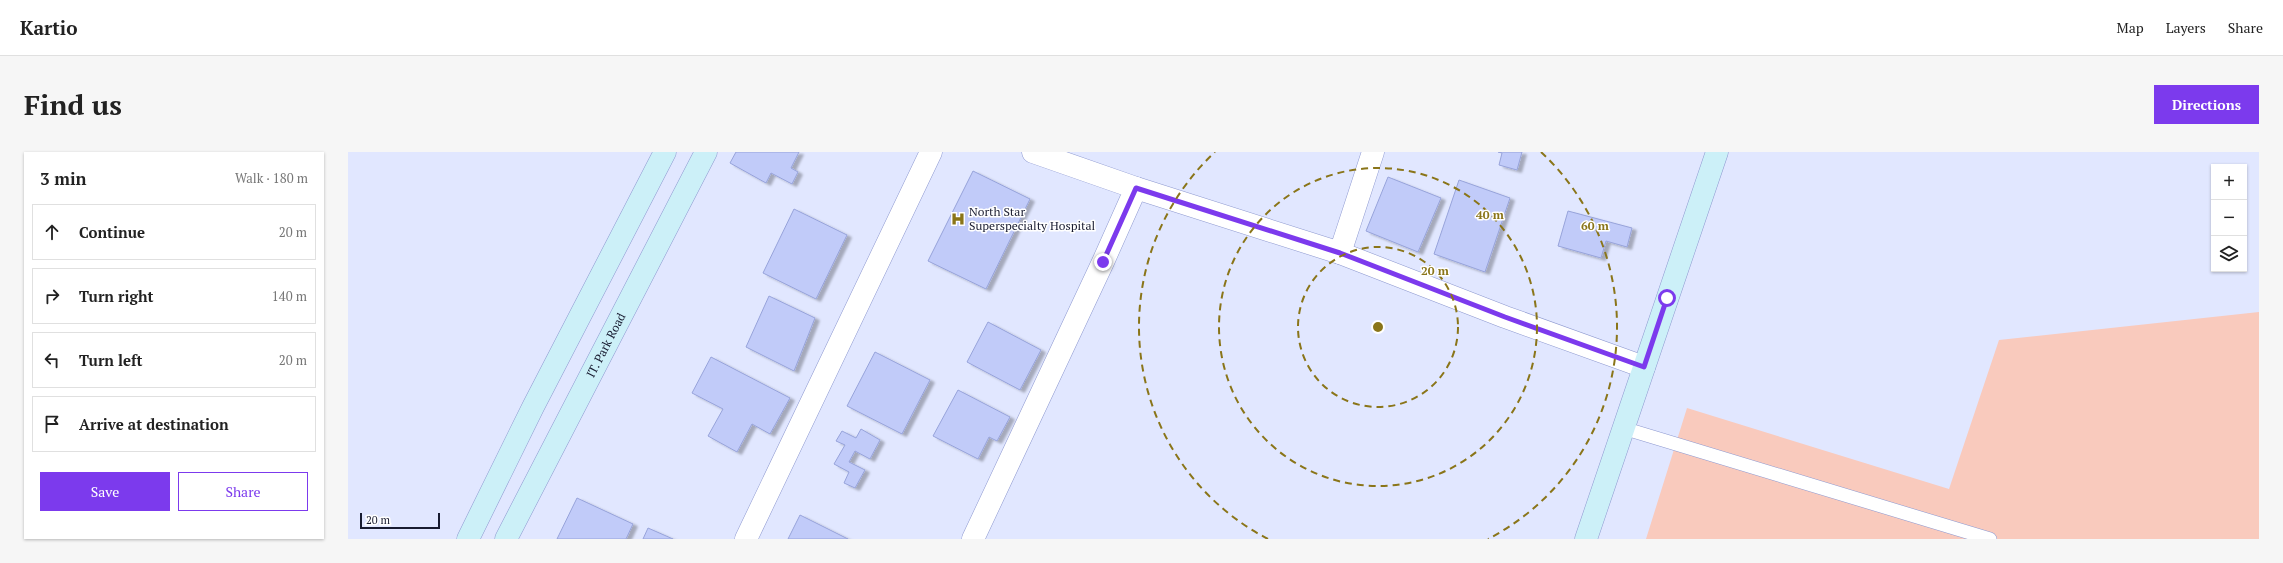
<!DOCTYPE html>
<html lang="en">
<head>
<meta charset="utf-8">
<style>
  :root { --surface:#fff; --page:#f6f6f6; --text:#222; --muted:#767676; --line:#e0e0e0; --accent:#7c3aed }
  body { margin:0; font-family:"PT Serif",serif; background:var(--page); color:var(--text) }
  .controls { position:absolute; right:12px; top:12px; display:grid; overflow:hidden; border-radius:0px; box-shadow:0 1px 3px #0004 }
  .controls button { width:36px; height:36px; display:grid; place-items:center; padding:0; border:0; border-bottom:1px solid var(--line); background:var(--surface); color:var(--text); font:20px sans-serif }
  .scale { position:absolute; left:12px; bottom:10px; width:80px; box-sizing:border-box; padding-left:4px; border:2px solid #181b30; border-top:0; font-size:11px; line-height:14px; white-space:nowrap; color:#181b30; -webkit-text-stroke:3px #fff; paint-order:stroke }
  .stop { position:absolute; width:12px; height:12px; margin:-9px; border:3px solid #7c3aed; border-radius:50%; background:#fff }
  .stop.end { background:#7c3aed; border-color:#fff; box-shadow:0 1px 4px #0008 }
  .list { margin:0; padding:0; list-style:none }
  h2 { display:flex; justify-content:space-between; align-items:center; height:52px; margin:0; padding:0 16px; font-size:17px }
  h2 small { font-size:13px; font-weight:400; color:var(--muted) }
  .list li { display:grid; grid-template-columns:26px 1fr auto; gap:12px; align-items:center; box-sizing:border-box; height:56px; margin:0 8px 8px; padding:0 8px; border:1px solid var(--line); border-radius:0px }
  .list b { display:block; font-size:15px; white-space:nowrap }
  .list em { font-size:13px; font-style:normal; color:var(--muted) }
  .actions { display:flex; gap:8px; padding:12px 16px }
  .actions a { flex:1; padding:9px 0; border:1px solid var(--accent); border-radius:0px; text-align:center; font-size:14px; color:var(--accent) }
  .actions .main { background:var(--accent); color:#fff }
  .icon { flex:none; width:22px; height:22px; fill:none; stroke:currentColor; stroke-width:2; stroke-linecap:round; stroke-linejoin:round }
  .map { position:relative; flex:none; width:1911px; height:387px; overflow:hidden; border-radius:0px }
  header { display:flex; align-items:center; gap:24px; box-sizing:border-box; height:56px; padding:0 20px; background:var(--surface); border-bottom:1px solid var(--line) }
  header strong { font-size:19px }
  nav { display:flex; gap:22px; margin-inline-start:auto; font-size:14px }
  .intro { display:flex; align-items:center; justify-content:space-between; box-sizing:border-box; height:96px; padding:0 24px }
  h1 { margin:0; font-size:28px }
  .button { padding:10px 18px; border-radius:0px; background:var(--accent); color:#fff; font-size:14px; font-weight:700 }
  main { display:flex; gap:24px; padding:0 24px }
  aside { flex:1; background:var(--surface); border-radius:0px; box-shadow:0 1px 3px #0004 }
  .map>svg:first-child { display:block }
</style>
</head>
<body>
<header>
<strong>Kartio</strong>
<nav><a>Map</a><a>Layers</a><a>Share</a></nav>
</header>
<div class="intro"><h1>Find us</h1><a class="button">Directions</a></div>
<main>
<aside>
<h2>3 min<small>Walk · 180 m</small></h2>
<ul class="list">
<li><svg class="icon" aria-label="ahead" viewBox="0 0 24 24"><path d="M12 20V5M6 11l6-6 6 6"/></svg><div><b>Continue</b></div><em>20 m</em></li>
<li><svg class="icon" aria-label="right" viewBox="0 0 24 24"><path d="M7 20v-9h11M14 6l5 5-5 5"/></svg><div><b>Turn right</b></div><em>140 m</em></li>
<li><svg class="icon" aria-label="left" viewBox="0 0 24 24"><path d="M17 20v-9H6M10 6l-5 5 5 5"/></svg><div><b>Turn left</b></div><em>20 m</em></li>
<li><svg class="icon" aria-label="arrive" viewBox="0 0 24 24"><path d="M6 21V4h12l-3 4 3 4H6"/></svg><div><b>Arrive at destination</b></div></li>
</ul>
<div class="actions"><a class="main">Save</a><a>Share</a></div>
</aside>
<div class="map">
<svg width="1911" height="387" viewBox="0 0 1911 387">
  <defs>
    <filter id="shadow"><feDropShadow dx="4.5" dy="2.5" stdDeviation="1" flood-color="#0004"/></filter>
  </defs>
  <rect width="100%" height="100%" fill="#e1e7ff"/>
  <path fill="#f9cabd" d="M1911,160V387H1298L1339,256L1601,337L1651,188Z"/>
  <g fill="#c1cbf9" stroke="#97a3da" filter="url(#shadow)">
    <path d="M388,0H451L443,16L450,20L444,32L423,21L418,31L382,11Z"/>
    <path d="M1150,0H1174L1169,18L1151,13L1154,1Z"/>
    <path d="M625,19L682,47L638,137L580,109Z"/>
    <path d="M1040,25L1093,46L1070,100L1018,79Z"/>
    <path d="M1111,28L1162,46L1137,120L1086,102Z"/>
    <path d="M446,57L499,83L468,147L415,121Z"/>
    <path d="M1220,59L1284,76L1279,95L1258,89L1253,106L1210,94Z"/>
    <path d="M421,144L467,166L446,219L398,195Z"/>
    <path d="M640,170L693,198L672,238L619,210Z"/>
    <path d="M527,200L582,228L554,282L499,254Z"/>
    <path d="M363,205L442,246L422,282L404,272L389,300L360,284L375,257L344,241Z"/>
    <path d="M610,238L662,265L649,289L641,285L630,307L585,284Z"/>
    <path d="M513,277L532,288L522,307L507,299L501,310L517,318L507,336L496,331L501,320L486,312L497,293L488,289L494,279L508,286Z"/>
    <path d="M229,346L285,372L278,387H209Z"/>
    <path d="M452,363L500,387H440Z"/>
    <path d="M300,376L325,387H295Z"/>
  </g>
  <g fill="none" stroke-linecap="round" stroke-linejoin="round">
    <defs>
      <path id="lane" d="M1275,276L1642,387"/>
      <g id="street">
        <path d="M788,36L992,101L1025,0"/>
        <path d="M992,101L1157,165L1296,215"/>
        <path d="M398,387L583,0"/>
        <path d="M625,387L755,110L788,36L685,0"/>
      </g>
      <g id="secondary">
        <path d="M120,387L185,255L317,0"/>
        <path id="s1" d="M158,387L358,0"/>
        <path d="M1238,387L1369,0"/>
      </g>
    </defs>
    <use href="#lane" stroke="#8e99d0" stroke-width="14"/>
    <use href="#street" stroke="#8e99d0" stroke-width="23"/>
    <use href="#secondary" stroke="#8e99d0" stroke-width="23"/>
    <use href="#lane" stroke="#fff" stroke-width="13"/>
    <use href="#street" stroke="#fff" stroke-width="22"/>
    <use href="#secondary" stroke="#ccf0f8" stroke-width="22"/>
  </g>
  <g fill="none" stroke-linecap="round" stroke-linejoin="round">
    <path stroke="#7c3aed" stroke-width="5" d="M755,110L788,36L992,101L1157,165L1296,215L1319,146"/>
  </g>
  <g fill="none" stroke="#8a7519" stroke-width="2" stroke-dasharray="7 5">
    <circle cx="1030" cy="175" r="80"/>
    <circle cx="1030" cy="175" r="159"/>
    <path d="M920 387A239 239 0 0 1 867 0M1193 0A239 239 0 0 1 1140 387"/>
  </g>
  <defs>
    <symbol id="hospital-bare" viewBox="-9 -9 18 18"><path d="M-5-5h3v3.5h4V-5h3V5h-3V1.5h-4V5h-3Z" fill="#8a7519" stroke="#fff" stroke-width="2.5" paint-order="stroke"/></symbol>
  </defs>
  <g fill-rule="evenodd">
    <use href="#hospital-bare" x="600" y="57" width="20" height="20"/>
  </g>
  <g text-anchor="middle" stroke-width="3" stroke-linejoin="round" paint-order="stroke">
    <g font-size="12" fill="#181b30" stroke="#fff" text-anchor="start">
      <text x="621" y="64">North Star<tspan x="621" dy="14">Superspecialty Hospital</tspan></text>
    </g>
    <g font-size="12" fill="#181b30" stroke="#fff">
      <text dy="4" stroke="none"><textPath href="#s1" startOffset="218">IT. Park Road</textPath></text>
    </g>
  </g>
  <circle cx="1030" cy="175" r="6" fill="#8a7519" stroke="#fff" stroke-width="2"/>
  <g font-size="12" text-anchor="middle" font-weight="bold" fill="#8a7519" stroke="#fff" stroke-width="3" stroke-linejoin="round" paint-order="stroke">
    <text x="1142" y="67">40 m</text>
    <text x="1247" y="78">60 m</text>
    <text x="1087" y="123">20 m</text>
  </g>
</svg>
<div class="controls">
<button>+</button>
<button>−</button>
<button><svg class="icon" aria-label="layers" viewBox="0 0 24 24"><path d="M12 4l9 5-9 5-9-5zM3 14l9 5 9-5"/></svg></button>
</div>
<div class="scale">20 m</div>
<div class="stop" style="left:1319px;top:146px"></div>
<div class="stop end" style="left:755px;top:110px"></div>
</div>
</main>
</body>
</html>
